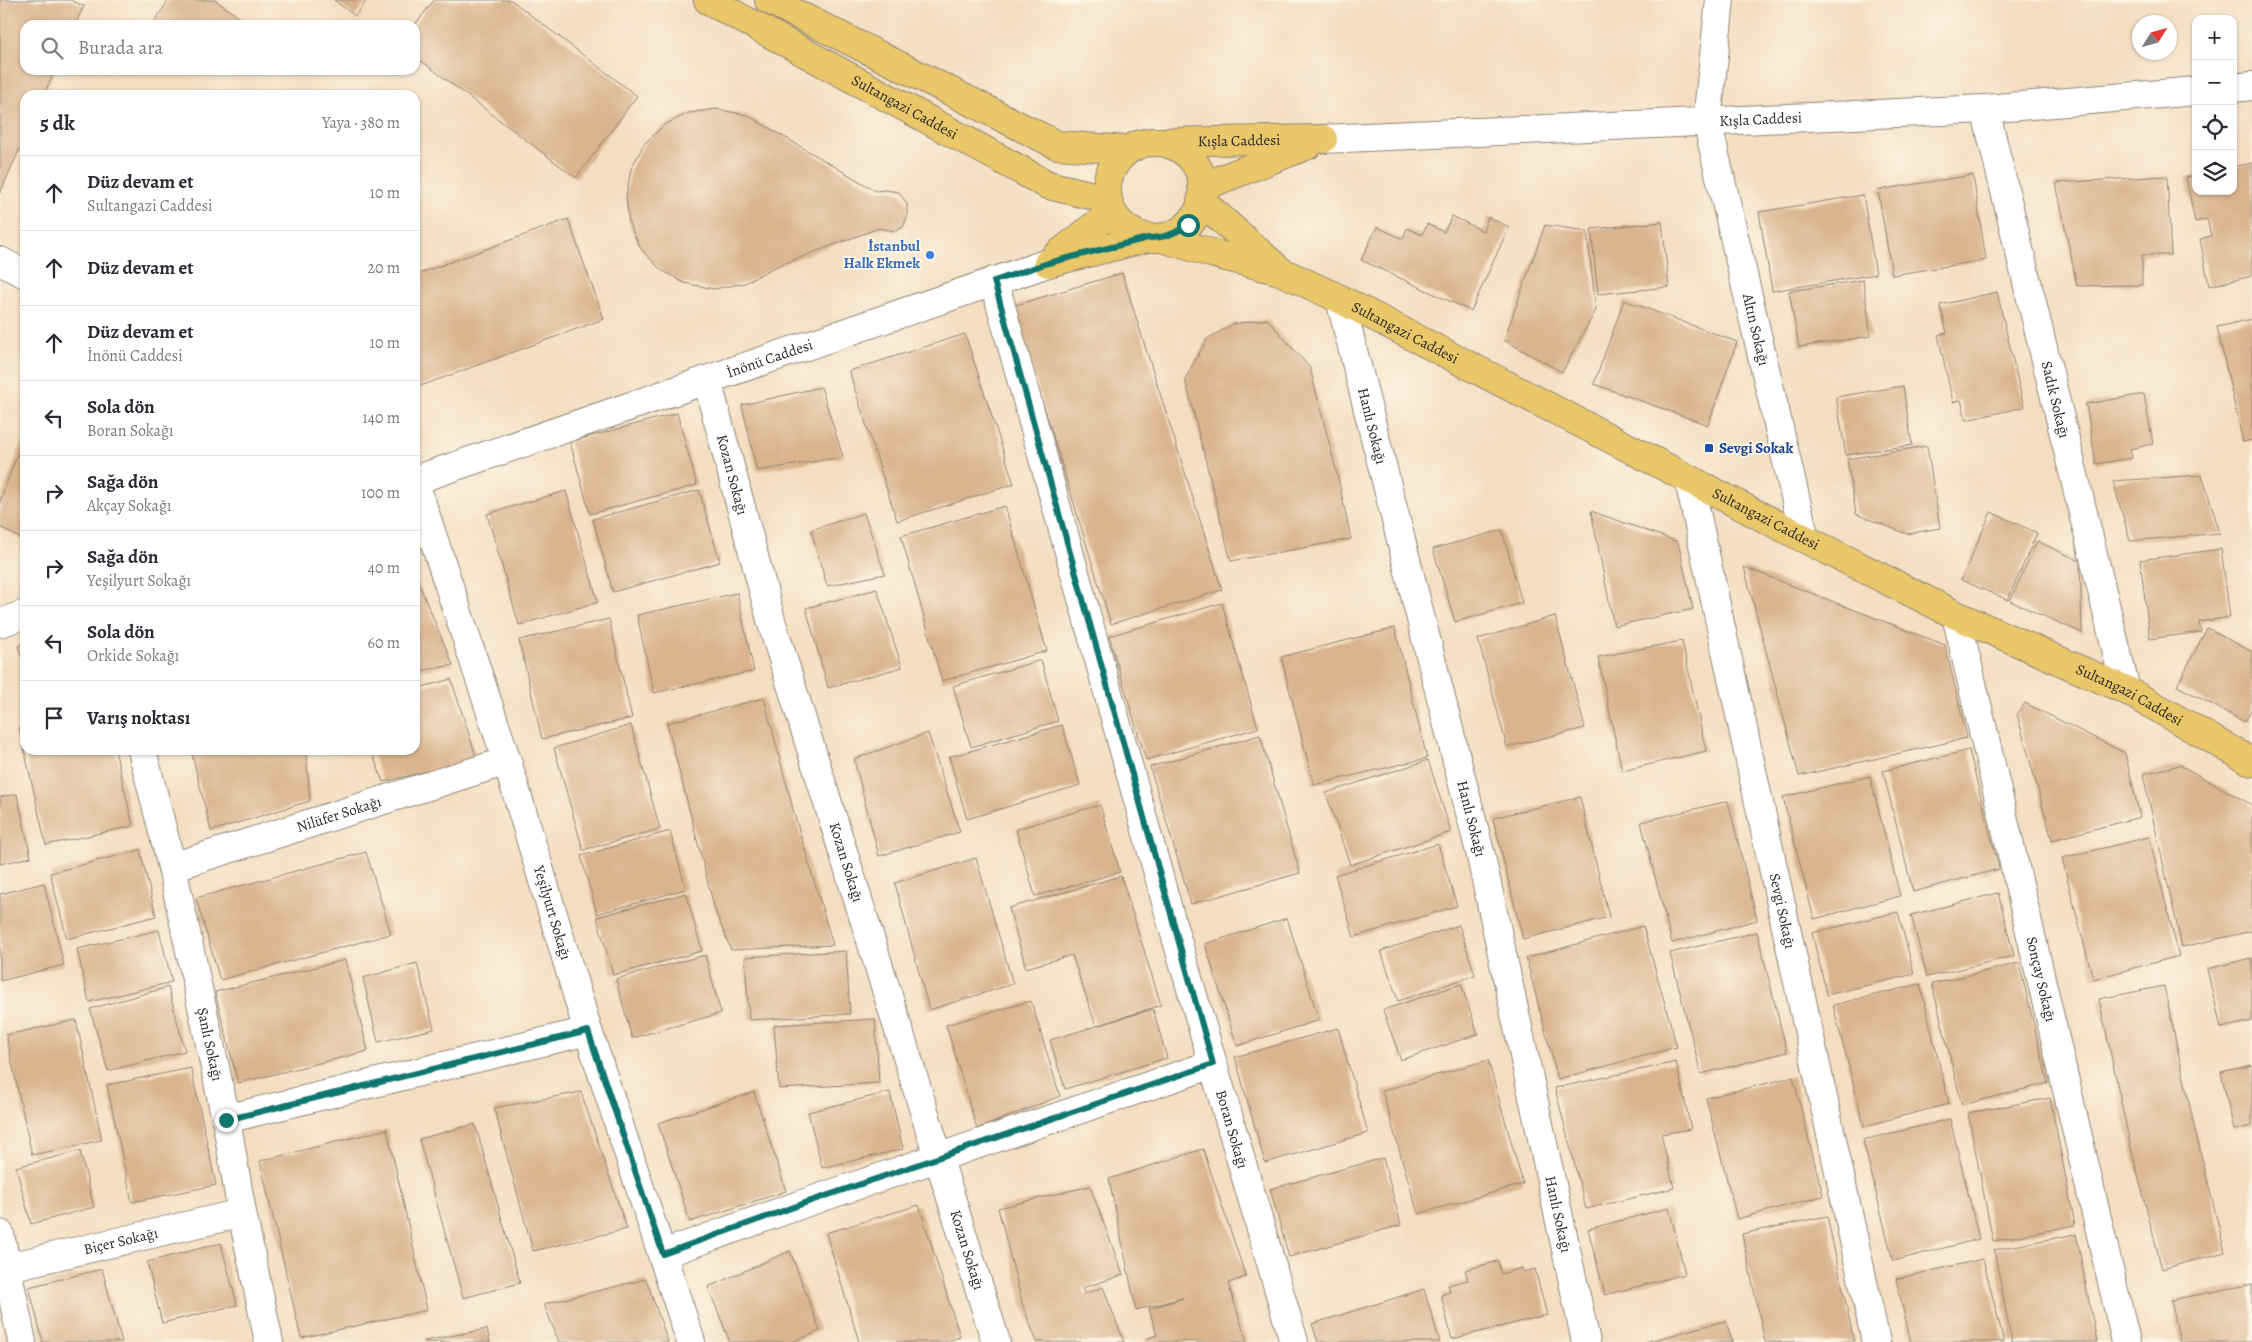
<!DOCTYPE html>
<html lang="tr">
<head>
<meta charset="utf-8">
<style>
  :root { --surface:#fff; --page:#f7f7f7; --text:#2b2b33; --muted:#7c7c81; --line:#e1e1e2 }
  body { margin:0; font-family:Alegreya,serif; background:var(--page); color:var(--text) }
  .controls { position:absolute; right:15px; top:15px; display:grid; overflow:hidden; border-radius:10px; box-shadow:0 1px 4px #0004 }
  .controls button { width:45px; height:45px; display:grid; place-items:center; padding:0; border:0; border-bottom:1px solid var(--line); background:var(--surface); color:var(--text); font:25px sans-serif }
  .compass { position:absolute; left:2132px; top:15px; width:45px; height:45px; border-radius:50%; background:var(--surface); box-shadow:0 1px 4px #0004; rotate:53deg }
  .stop { position:absolute; width:15px; height:15px; margin:-11px; border:4px solid #0f766e; border-radius:50%; background:#fff }
  .stop.end { background:#0f766e; border-color:#fff; box-shadow:0 1px 5px #0008 }
  .list { margin:0; padding:0; list-style:none }
  h2 { display:flex; justify-content:space-between; align-items:center; height:65px; margin:0; padding:0 20px; font-size:21px }
  h2 small { font-size:16px; font-weight:400; color:var(--muted) }
  .list li { display:grid; grid-template-columns:32px 1fr auto; gap:15px; align-items:center; box-sizing:border-box; height:75px; padding:0 20px; border-top:1px solid var(--line) }
  .list b { display:block; font-size:19px; white-space:nowrap }
  .list p { margin:0; font-size:16px; white-space:nowrap; color:var(--muted) }
  .list em { font-size:16px; font-style:normal; color:var(--muted) }
  .icon { flex:none; width:28px; height:28px; fill:none; stroke:currentColor; stroke-width:2; stroke-linecap:round; stroke-linejoin:round }
  .map { position:relative; flex:none; width:2252px; height:1342px; overflow:hidden }
  .search { position:absolute; background:var(--surface); box-shadow:0 1px 4px #0004; left:20px; top:20px; width:400px; height:55px; display:flex; align-items:center; gap:12px; box-sizing:border-box; padding:0 18px; border-radius:15px; color:var(--muted); font-size:19px }
  .panel { position:absolute; background:var(--surface); box-shadow:0 1px 4px #0004; left:20px; top:90px; width:400px; height:665px; border-radius:15px }
  .map>svg:first-child { display:block }
</style>
</head>
<body>
<div class="map">
<svg width="2252" height="1342" viewBox="0 0 2252 1342">
  <rect width="100%" height="100%" fill="#fcf5e5"/>
  <filter id="ink" filterUnits="userSpaceOnUse"><feTurbulence type="fractalNoise" baseFrequency=".02" numOctaves="2"/><feDisplacementMap in="SourceGraphic" scale="10" xChannelSelector="R" yChannelSelector="G"/><feConvolveMatrix kernelMatrix="1 2 1 2 8 2 1 2 1" color-interpolation-filters="sRGB"/></filter>
  <filter id="wash" filterUnits="userSpaceOnUse"><feTurbulence type="fractalNoise" baseFrequency=".0096" numOctaves="4" result="noise"/><feDisplacementMap in="SourceGraphic" scale="20" xChannelSelector="R" yChannelSelector="G"/><feGaussianBlur stdDeviation="1.12" result="paint"/><feColorMatrix in="noise" values="0 0 0 0 0 0 0 0 0 0 0 0 0 0 0 0 0 1.4 0 .05"/><feComposite in="paint" operator="in"/></filter>
  <g filter="url(#wash)">
    <rect width="100%" height="100%" fill="#f3dec1"/>
    <g id="blocks">
      <g fill="#d9b48e">
        <path d="M0,0H70L84,6L75,25H25V70H55L44,95H25V137L0,193Z"/>
        <path d="M169,0H215L246,22L244,25H152Z"/>
        <path d="M334,0H367L355,16Z"/>
        <path d="M434,0H511L637,96L576,178L415,56V25Z"/>
        <path d="M716,109L747,115L876,191L885,190L899,192L907,204V218L903,227L895,231L879,228L772,268L745,283L714,289L684,283L660,269L641,249L629,224L626,196L631,169L644,144L664,125L689,113Z"/>
        <path d="M2252,163V276L2209,286L2200,239L2211,236L2207,219L2195,222L2186,177L2196,175V191H2233V167Z"/>
        <path d="M1973,175L1986,260L1892,275L1878,190Z"/>
        <path d="M2167,176L2171,255H2142V285L2077,286L2056,183Z"/>
        <path d="M1863,195L1876,274L1772,291L1759,212Z"/>
        <path d="M1452,216L1483,231L1488,217L1509,227L1471,311L1361,260L1377,227L1403,239L1407,228L1422,235L1427,224L1444,232Z"/>
        <path d="M568,219L604,319L415,388V275Z"/>
        <path d="M1662,222L1669,287L1598,294L1591,229Z"/>
        <path d="M1545,225L1587,231L1596,310L1562,372L1504,340Z"/>
        <path d="M1122,273L1222,590L1111,624L1013,306Z"/>
        <path d="M1863,280L1871,336L1799,347L1789,291Z"/>
        <path d="M1997,292L2024,407L1966,420L1961,400L1953,402L1938,335L1947,333L1940,305Z"/>
        <path d="M1624,300L1737,342L1708,425L1594,384Z"/>
        <path d="M1267,319L1310,368L1339,482L1351,539L1231,561L1185,379L1207,339L1233,324Z"/>
        <path d="M2252,319V440L2243,442L2217,327Z"/>
        <path d="M965,334L1014,484L897,521L849,371Z"/>
        <path d="M1903,386L1912,445L1846,455L1836,397Z"/>
        <path d="M821,387L843,457L757,471L742,405Z"/>
        <path d="M2144,394L2153,444L2130,449L2132,458L2096,464L2086,404Z"/>
        <path d="M677,413L697,485L590,514L570,442Z"/>
        <path d="M25,434V541L0,527V501Z"/>
        <path d="M1927,446L1940,528L1907,534L1856,514L1847,459Z"/>
        <path d="M2202,475L2220,533L2130,541L2113,481Z"/>
        <path d="M699,490L720,562L613,592L593,519Z"/>
        <path d="M566,491L598,602L519,625L487,514Z"/>
        <path d="M1005,506L1047,651L942,681L901,536Z"/>
        <path d="M1591,511L1678,542L1693,609L1614,626Z"/>
        <path d="M1991,512L2037,533L2008,600L1961,580Z"/>
        <path d="M864,513L885,574L827,586L811,530Z"/>
        <path d="M1502,530L1522,603L1455,622L1433,549Z"/>
        <path d="M2037,541L2080,561L2082,633L2010,601Z"/>
        <path d="M2221,549L2230,617L2199,622L2201,632L2150,639L2140,560Z"/>
        <path d="M1744,567L1945,645L1967,738L1799,776Z"/>
        <path d="M418,582L453,665L415,672V583Z"/>
        <path d="M877,589L902,667L828,688L806,608Z"/>
        <path d="M737,593L754,671L654,693L637,615Z"/>
        <path d="M1222,603L1258,728L1146,760L1109,636Z"/>
        <path d="M1555,616L1585,728L1507,747L1478,639Z"/>
        <path d="M609,619L632,718L542,739L519,640Z"/>
        <path d="M1395,628L1427,758L1314,785L1281,657Z"/>
        <path d="M2207,628L2252,652V708L2245,722L2177,686Z"/>
        <path d="M1682,641L1706,751L1622,771L1598,657Z"/>
        <path d="M25,643V668L18,646Z"/>
        <path d="M1041,660L1058,721L971,747L953,686Z"/>
        <path d="M451,679L477,759L383,782L371,750H415V689Z"/>
        <path d="M764,698L794,813L833,945L731,950L715,910L667,723Z"/>
        <path d="M2025,703L2125,753L2140,817L2052,840L2017,714Z"/>
        <path d="M631,725L660,829L583,850L554,748Z"/>
        <path d="M1062,725L1080,785L967,819L949,757Z"/>
        <path d="M25,726V750H115L133,826L46,845L19,727Z"/>
        <path d="M928,733L960,832L879,856L854,759Z"/>
        <path d="M1260,735L1300,873L1191,904L1150,767Z"/>
        <path d="M191,750H306L310,801L211,831Z"/>
        <path d="M1969,750L1999,869L1913,892L1883,771Z"/>
        <path d="M1428,760L1451,832L1350,865L1326,793Z"/>
        <path d="M2180,765L2252,805V931L2182,947L2143,774Z"/>
        <path d="M1870,776L1900,896L1814,919L1783,797Z"/>
        <path d="M17,794L31,857L0,864V797Z"/>
        <path d="M1580,797L1609,917L1523,939L1493,818Z"/>
        <path d="M1728,801L1757,920L1672,943L1641,822Z"/>
        <path d="M1100,805L1120,872L1035,896L1016,829Z"/>
        <path d="M670,831L686,889L597,914L581,856Z"/>
        <path d="M2149,837L2179,956L2093,979L2062,858Z"/>
        <path d="M1438,844L1457,906L1354,937L1335,875Z"/>
        <path d="M140,850L156,916L67,939L50,873Z"/>
        <path d="M366,852L391,934L220,980L196,898Z"/>
        <path d="M976,858L1013,984L929,1010L895,883Z"/>
        <path d="M1121,876L1161,1005L1096,1026L1072,955L1026,968L1009,908Z"/>
        <path d="M44,883L64,965L0,981V894Z"/>
        <path d="M686,893L702,951L613,975L597,917Z"/>
        <path d="M1998,893L2014,956L1927,977L1911,915Z"/>
        <path d="M1898,912L1914,974L1827,995L1812,933Z"/>
        <path d="M1287,918L1319,1020L1237,1046L1205,944Z"/>
        <path d="M1459,925L1475,975L1398,1001L1381,951Z"/>
        <path d="M1643,926L1677,1047L1558,1079L1526,958Z"/>
        <path d="M159,930L172,982L89,1002L77,949Z"/>
        <path d="M1757,932L1787,1052L1701,1074L1670,953Z"/>
        <path d="M846,951L850,1014L749,1020L745,957Z"/>
        <path d="M705,955L721,1013L632,1038L616,979Z"/>
        <path d="M2252,958V1021L2221,1028L2207,969Z"/>
        <path d="M345,960L368,1051L238,1083L215,992Z"/>
        <path d="M417,963L434,1029L378,1042L363,978Z"/>
        <path d="M2019,963L2048,1083L1962,1105L1932,984Z"/>
        <path d="M1461,984L1478,1034L1401,1060L1383,1010Z"/>
        <path d="M1920,984L1949,1104L1864,1126L1833,1005Z"/>
        <path d="M2164,986L2195,1130L2225,1252L2162,1269L2130,1144L2099,999Z"/>
        <path d="M168,987L185,1051L108,1071L90,1009Z"/>
        <path d="M1031,1001L1060,1096L977,1129L946,1025Z"/>
        <path d="M1153,1009L1167,1058L1065,1089L1050,1040Z"/>
        <path d="M875,1019L879,1083L779,1089L774,1025Z"/>
        <path d="M76,1020L102,1140L32,1155L6,1035Z"/>
        <path d="M1338,1028L1368,1133L1265,1163L1235,1057Z"/>
        <path d="M1488,1060L1523,1184L1418,1214L1382,1091Z"/>
        <path d="M1676,1062L1691,1129L1661,1134L1674,1188L1586,1209L1555,1088Z"/>
        <path d="M2252,1065V1126L2234,1130L2221,1072Z"/>
        <path d="M191,1068L216,1185L132,1202L107,1085Z"/>
        <path d="M1793,1077L1823,1196L1737,1219L1706,1098Z"/>
        <path d="M581,1092L627,1229L533,1251L494,1108Z"/>
        <path d="M754,1092L786,1191L690,1222L658,1123Z"/>
        <path d="M890,1092L903,1149L822,1168L808,1112Z"/>
        <path d="M2050,1098L2075,1225L1993,1241L1968,1113Z"/>
        <path d="M1950,1119L1979,1239L1893,1261L1863,1140Z"/>
        <path d="M475,1124L520,1283L463,1298L419,1139Z"/>
        <path d="M387,1129L427,1310L301,1338L260,1161Z"/>
        <path d="M1203,1149L1246,1277L1228,1283L1247,1342H1147L1146,1339L1157,1335L1149,1309L1183,1298L1136,1310L1109,1179Z"/>
        <path d="M80,1151L94,1207L31,1224L16,1167Z"/>
        <path d="M1383,1158L1401,1225L1289,1257L1270,1189Z"/>
        <path d="M1090,1186L1123,1275L1082,1288L1085,1294L1103,1287L1124,1342H1037L1023,1306L998,1208Z"/>
        <path d="M919,1205L960,1337L944,1342H859L826,1233Z"/>
        <path d="M1669,1208L1685,1274L1605,1295L1588,1229Z"/>
        <path d="M1827,1216L1854,1341L1765,1342L1742,1234Z"/>
        <path d="M2076,1234L2097,1342H2012L1994,1250Z"/>
        <path d="M221,1243L237,1305L162,1323L147,1262Z"/>
        <path d="M790,1251L820,1331L792,1342H730L708,1287Z"/>
        <path d="M1983,1259L2004,1342H1911L1896,1279Z"/>
        <path d="M1498,1261L1501,1274L1522,1268L1523,1272L1535,1269L1547,1315L1452,1339L1441,1295L1450,1292L1448,1285L1468,1280L1465,1270Z"/>
        <path d="M102,1269L122,1342H43L29,1287Z"/>
        <path d="M646,1279L668,1342H559L544,1304Z"/>
        <path d="M2252,1284V1342H2180L2171,1300Z"/>
        <path d="M1424,1289L1440,1342H1318L1312,1324Z"/>
        <path d="M1726,1321L1732,1342H1646L1709,1325Z"/>
        <path d="M487,1329L490,1342H424V1341Z"/>
      </g>
    </g>
  </g>
  <g filter="url(#ink)">
    <use href="#blocks" fill-opacity="0" stroke="#8f8476" stroke-width="1"/>
    <g fill="none" stroke-linecap="round" stroke-linejoin="round">
      <defs>
        <g id="minor">
          <path id="s1" d="M1720,0L1707,121L1805,539"/>
          <path d="M2233,88L2252,86"/>
          <path id="s2" d="M1985,109L2126,690"/>
          <path id="s3" d="M1323,139L1985,109L2196,91"/>
          <path d="M0,261L25,274"/>
          <path id="s4" d="M994,281L1171,920L1294,1342"/>
          <path id="s5" d="M1340,299L1480,852L1586,1342"/>
          <path id="s6" d="M707,380L773,627L996,1342"/>
          <path id="s7" d="M415,480L1048,263"/>
          <path id="s8" d="M1689,480L1876,1342"/>
          <path id="s9" d="M415,483L507,761L588,1031L691,1342"/>
          <path id="s10" d="M1956,615L2126,1342"/>
          <path d="M0,623L25,614"/>
          <path id="s11" d="M142,750L172,867L226,1119L242,1213L269,1342"/>
          <path id="s12" d="M172,867L507,761"/>
          <path d="M226,1119L588,1031"/>
          <path d="M0,1234L22,1342"/>
          <path d="M663,1254L805,1203L1213,1064"/>
          <path id="s13" d="M0,1269L242,1213"/>
        </g>
        <g id="major">
          <path id="s14" d="M708,0L1048,185L1107,199"/>
          <path d="M769,0L1057,145L1128,150"/>
          <path id="s15" d="M1164,142L1323,139"/>
          <circle cx="1155" cy="190" r="48"/>
          <path d="M1202,187L1308,145"/>
          <path d="M1201,201L1277,268"/>
          <path id="s16" d="M1162,238L1211,253L1280,271L1340,299L1805,539L1956,615L2126,690L2252,762"/>
          <path d="M1055,257L1112,212"/>
          <path d="M1048,263L1148,238"/>
        </g>
      </defs>
      <use href="#minor" stroke="#8f8476" stroke-width="30"/>
      <use href="#major" stroke="#8f8476" stroke-width="30"/>
      <use href="#minor" stroke="#fff" stroke-width="28"/>
      <use href="#major" stroke="#eac769" stroke-width="28"/>
    </g>
  </g>
  <g fill="none" stroke-linecap="round" stroke-linejoin="round" filter="url(#ink)">
    <path stroke="#0f766e" stroke-width="6" d="M226,1120L588,1031L663,1254L805,1203L1213,1064L994,281L1048,263L1148,238C1164,238 1174,234 1188,225"/>
  </g>
  <circle fill="#3f7fe0" stroke="#fcf5e5" stroke-width="2" cx="930" cy="255" r="5"/>
  <rect fill="#1a4fb4" stroke="#fcf5e5" stroke-width="2" x="1704" y="443" width="10" height="10" rx="2.5"/>
  <g text-anchor="middle" stroke-width="4" stroke-linejoin="round" paint-order="stroke">
    <g font-size="15" fill="#2b2b2b" stroke="#fcf5e5">
      <text dy="5" stroke="none"><textPath href="#s14" startOffset="224">Sultangazi Caddesi</textPath></text>
      <text dy="5" stroke="none"><textPath href="#s3" startOffset="438">Kışla Caddesi</textPath></text>
      <text dy="5" stroke="none"><textPath href="#s15" startOffset="75">Kışla Caddesi</textPath></text>
      <text dy="5" stroke="none"><textPath href="#s1" startOffset="336">Altın Sokağı</textPath></text>
      <text dy="5" stroke="none"><textPath href="#s16" startOffset="262">Sultangazi Caddesi</textPath></text>
      <text dy="5" stroke="none"><textPath href="#s7" startOffset="375">İnönü Caddesi</textPath></text>
      <text dy="5" stroke="none"><textPath href="#s2" startOffset="299">Sadık Sokağı</textPath></text>
      <text dy="5" stroke="none"><textPath href="#s5" startOffset="131">Hanlı Sokağı</textPath></text>
      <text dy="5" stroke="none"><textPath href="#s6" startOffset="98">Kozan Sokağı</textPath></text>
      <text dy="5" stroke="none"><textPath href="#s16" startOffset="668">Sultangazi Caddesi</textPath></text>
      <text dy="5" stroke="none"><textPath href="#s16" startOffset="1072">Sultangazi Caddesi</textPath></text>
      <text dy="5" stroke="none"><textPath href="#s12" startOffset="175">Nilüfer Sokağı</textPath></text>
      <text dy="5" stroke="none"><textPath href="#s5" startOffset="536">Hanlı Sokağı</textPath></text>
      <text dy="5" stroke="none"><textPath href="#s6" startOffset="502">Kozan Sokağı</textPath></text>
      <text dy="5" stroke="none"><textPath href="#s8" startOffset="441">Sevgi Sokağı</textPath></text>
      <text dy="5" stroke="none"><textPath href="#s9" startOffset="451">Yeşilyurt Sokağı</textPath></text>
      <text dy="5" stroke="none"><textPath href="#s10" startOffset="374">Sonçay Sokağı</textPath></text>
      <text dy="5" stroke="none"><textPath href="#s11" startOffset="302">Şanlı Sokağı</textPath></text>
      <text dy="5" stroke="none"><textPath href="#s4" startOffset="881">Boran Sokağı</textPath></text>
      <text dy="5" stroke="none"><textPath href="#s5" startOffset="941">Hanlı Sokağı</textPath></text>
      <text dy="5" stroke="none"><textPath href="#s13" startOffset="124">Biçer Sokağı</textPath></text>
      <text dy="5" stroke="none"><textPath href="#s6" startOffset="908">Kozan Sokağı</textPath></text>
    </g>
    <g font-size="15" font-weight="bold" fill="#366cbe" stroke="#fcf5e5" text-anchor="end">
      <text x="920" y="251">İstanbul<tspan x="920" dy="17">Halk Ekmek</tspan></text>
    </g>
    <g font-size="15" font-weight="bold" fill="#164399" stroke="#fcf5e5" text-anchor="start">
      <text x="1719" y="453">Sevgi Sokak</text>
    </g>
  </g>
</svg>
<div class="controls">
<button>+</button>
<button>−</button>
<button><svg class="icon" aria-label="locate" viewBox="0 0 24 24"><circle cx="12" cy="12" r="6"/><path d="M12 2v4M12 18v4M2 12h4M18 12h4"/></svg></button>
<button><svg class="icon" aria-label="layers" viewBox="0 0 24 24"><path d="M12 4l9 5-9 5-9-5zM3 14l9 5 9-5"/></svg></button>
</div>
<svg class="compass" viewBox="-18 -18 36 36"><path d="M0-13l5 13h-10z" fill="#e53935"/><path d="M0 13l5-13h-10z" fill="#7c7c81"/></svg>
<div class="stop" style="left:1188px;top:225px"></div>
<div class="stop end" style="left:226px;top:1120px"></div>
<div class="search"><svg class="icon" aria-label="search" viewBox="0 0 24 24"><circle cx="10" cy="10" r="6"/><path d="M15 15l6 6"/></svg>Burada ara</div>
<section class="panel">
<h2>5 dk<small>Yaya · 380 m</small></h2>
<ul class="list">
<li><svg class="icon" aria-label="ahead" viewBox="0 0 24 24"><path d="M12 20V5M6 11l6-6 6 6"/></svg><div><b>Düz devam et</b><p>Sultangazi Caddesi</p></div><em>10 m</em></li>
<li><svg class="icon" aria-label="ahead" viewBox="0 0 24 24"><path d="M12 20V5M6 11l6-6 6 6"/></svg><div><b>Düz devam et</b></div><em>20 m</em></li>
<li><svg class="icon" aria-label="ahead" viewBox="0 0 24 24"><path d="M12 20V5M6 11l6-6 6 6"/></svg><div><b>Düz devam et</b><p>İnönü Caddesi</p></div><em>10 m</em></li>
<li><svg class="icon" aria-label="left" viewBox="0 0 24 24"><path d="M17 20v-9H6M10 6l-5 5 5 5"/></svg><div><b>Sola dön</b><p>Boran Sokağı</p></div><em>140 m</em></li>
<li><svg class="icon" aria-label="right" viewBox="0 0 24 24"><path d="M7 20v-9h11M14 6l5 5-5 5"/></svg><div><b>Sağa dön</b><p>Akçay Sokağı</p></div><em>100 m</em></li>
<li><svg class="icon" aria-label="right" viewBox="0 0 24 24"><path d="M7 20v-9h11M14 6l5 5-5 5"/></svg><div><b>Sağa dön</b><p>Yeşilyurt Sokağı</p></div><em>40 m</em></li>
<li><svg class="icon" aria-label="left" viewBox="0 0 24 24"><path d="M17 20v-9H6M10 6l-5 5 5 5"/></svg><div><b>Sola dön</b><p>Orkide Sokağı</p></div><em>60 m</em></li>
<li><svg class="icon" aria-label="arrive" viewBox="0 0 24 24"><path d="M6 21V4h12l-3 4 3 4H6"/></svg><div><b>Varış noktası</b></div></li>
</ul>
</section>
</div>
</body>
</html>
